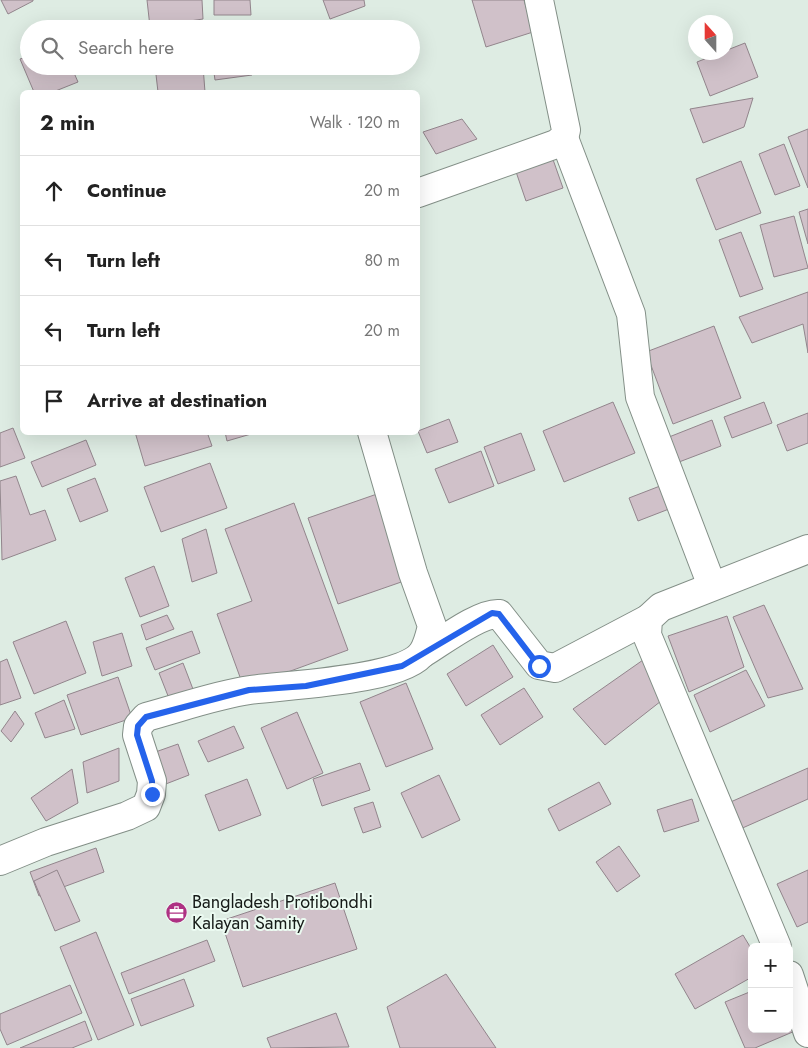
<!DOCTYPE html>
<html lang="en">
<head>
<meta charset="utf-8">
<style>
  :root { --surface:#fff; --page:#f6f6f6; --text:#222; --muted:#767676; --line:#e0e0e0 }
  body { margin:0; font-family:Jost,sans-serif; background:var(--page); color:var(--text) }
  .controls { position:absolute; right:15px; bottom:15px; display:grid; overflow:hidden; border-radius:8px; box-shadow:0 5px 20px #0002 }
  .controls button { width:45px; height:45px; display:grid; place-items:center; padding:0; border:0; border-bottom:1px solid var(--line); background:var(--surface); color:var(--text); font:25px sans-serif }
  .compass { position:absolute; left:688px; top:15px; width:45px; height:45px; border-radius:50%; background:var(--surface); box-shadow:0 5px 20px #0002; rotate:339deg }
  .stop { position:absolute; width:15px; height:15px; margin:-11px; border:4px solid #2563eb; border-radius:50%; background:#fff }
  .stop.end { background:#2563eb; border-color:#fff; box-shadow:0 1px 5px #0008 }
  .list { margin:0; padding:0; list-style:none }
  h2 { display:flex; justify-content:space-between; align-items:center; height:65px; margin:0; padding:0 20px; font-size:21px }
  h2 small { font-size:16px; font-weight:400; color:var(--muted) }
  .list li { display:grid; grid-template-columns:32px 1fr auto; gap:15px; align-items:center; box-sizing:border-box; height:70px; padding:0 20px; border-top:1px solid var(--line) }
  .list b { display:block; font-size:19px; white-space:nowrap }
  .list em { font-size:16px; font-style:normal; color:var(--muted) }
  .icon { flex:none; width:28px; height:28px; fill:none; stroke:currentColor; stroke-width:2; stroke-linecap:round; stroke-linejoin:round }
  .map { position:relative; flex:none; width:808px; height:1048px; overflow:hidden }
  .search { position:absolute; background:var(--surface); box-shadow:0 5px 20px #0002; left:20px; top:20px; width:400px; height:55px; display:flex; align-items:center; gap:12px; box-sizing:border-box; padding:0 18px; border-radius:28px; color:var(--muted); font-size:19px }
  .panel { position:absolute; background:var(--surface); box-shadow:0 5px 20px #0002; left:20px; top:90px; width:400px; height:345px; border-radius:8px }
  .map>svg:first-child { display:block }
</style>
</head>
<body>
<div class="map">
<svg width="808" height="1048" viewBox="0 0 808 1048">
  <rect width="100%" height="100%" fill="#deece3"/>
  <g fill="#d0c1c9" stroke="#92858c">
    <path d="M1,0H33V1L8,14Z"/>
    <path d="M147,0H202L203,19L150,27Z"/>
    <path d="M214,0H250L251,15H214Z"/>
    <path d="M323,0H364L365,6L330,19Z"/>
    <path d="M472,0H524L533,32L486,47Z"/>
    <path d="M745,43L758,77L710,96L697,62Z"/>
    <path d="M29,56V66H71L78,82L53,92H34L20,59Z"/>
    <path d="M155,66H203L205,92H158Z"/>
    <path d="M213,66H251L252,75L215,80Z"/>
    <path d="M753,98L744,127L703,143L690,109Z"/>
    <path d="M462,119L477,139L436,154L423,132Z"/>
    <path d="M808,129V188L788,137Z"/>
    <path d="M784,144L800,186L775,195L759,154Z"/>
    <path d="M550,151L563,188L526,201L513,163Z"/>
    <path d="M741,161L761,213L716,230L696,179Z"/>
    <path d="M808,209V244L799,212Z"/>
    <path d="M794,216L808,268L774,277L760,225Z"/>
    <path d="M741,232L763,289L740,297L719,240Z"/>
    <path d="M808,292V353L803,324L752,343L739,317Z"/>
    <path d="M714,326L741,398L673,424L646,352Z"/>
    <path d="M613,402L635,453L564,482L543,431Z"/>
    <path d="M764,402L772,423L732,438L724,417Z"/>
    <path d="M808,413V443L787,451L777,425Z"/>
    <path d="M449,419L458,442L427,453L418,431Z"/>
    <path d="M712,420L721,446L679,462L669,437Z"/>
    <path d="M13,428L25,458L0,467V433Z"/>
    <path d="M135,432H207L212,446L145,466Z"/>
    <path d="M225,432H258L227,441Z"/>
    <path d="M521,433L535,470L498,484L484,447Z"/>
    <path d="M86,440L96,465L42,487L31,462Z"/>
    <path d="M481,451L494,486L449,503L435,469Z"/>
    <path d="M210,463L227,508L161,532L144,487Z"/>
    <path d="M16,476L30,515L45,510L56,540L2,560L0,481Z"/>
    <path d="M95,478L108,511L80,522L67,489Z"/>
    <path d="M660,486L669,509L638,521L629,498Z"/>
    <path d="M377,494L407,580L338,604L308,518Z"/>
    <path d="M294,503L348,650L244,688L217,614L252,601L225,529Z"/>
    <path d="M206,529L217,573L192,582L182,539Z"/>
    <path d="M154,566L169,606L140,617L125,578Z"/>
    <path d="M764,605L803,689L768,698L733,617Z"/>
    <path d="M167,615L174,629L146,640L141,625Z"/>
    <path d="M727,616L744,667L689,692L668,636Z"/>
    <path d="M66,621L86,673L34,694L13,642Z"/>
    <path d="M192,631L200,653L155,670L146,648Z"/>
    <path d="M122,633L132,666L102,676L93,642Z"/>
    <path d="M493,645L513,677L466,706L447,674Z"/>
    <path d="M653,653L670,694L605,745L573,709Z"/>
    <path d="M7,659L21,698L0,705V662Z"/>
    <path d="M183,663L196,697L172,706L159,673Z"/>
    <path d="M746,670L765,706L710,732L694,695Z"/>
    <path d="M118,677L132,718L81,735L67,695Z"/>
    <path d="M406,683L433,749L386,767L360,702Z"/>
    <path d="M524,688L543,717L500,745L481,715Z"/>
    <path d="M64,700L75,729L45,738L35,713Z"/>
    <path d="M15,711L24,724L11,742L1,731Z"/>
    <path d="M297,712L323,773L287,789L261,728Z"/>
    <path d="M234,726L244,748L208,762L198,741Z"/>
    <path d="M178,744L189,775L158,787L147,755Z"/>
    <path d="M119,748V781L87,793L83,762Z"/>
    <path d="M360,763L370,790L322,806L313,779Z"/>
    <path d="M808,768V799L738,830L726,804Z"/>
    <path d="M72,769L78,803L46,821L31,798Z"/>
    <path d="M439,775L460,820L422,838L401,793Z"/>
    <path d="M247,779L261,815L219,831L205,795Z"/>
    <path d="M599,782L611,804L559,831L548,809Z"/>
    <path d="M692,799L699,821L664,832L657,810Z"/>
    <path d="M373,802L381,827L363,833L354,808Z"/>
    <path d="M619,846L640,876L617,892L596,862Z"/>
    <path d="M96,848L104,872L39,896L30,872Z"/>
    <path d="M57,870L80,921L55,931L34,881Z"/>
    <path d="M808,870V922L797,927L777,884Z"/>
    <path d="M335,883L357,949L243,987L221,921Z"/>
    <path d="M96,932L134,1025L98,1040L60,947Z"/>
    <path d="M743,935L752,950V977L695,1009L675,974Z"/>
    <path d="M207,940L215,961L129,994L121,973Z"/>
    <path d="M446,974L496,1048H400L387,1007Z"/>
    <path d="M184,979L194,1006L141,1026L131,999Z"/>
    <path d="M70,985L82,1013L7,1045L0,1029V1014Z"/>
    <path d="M752,991V1029H789V1019L795,1031L755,1048H745L725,1002Z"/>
    <path d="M336,1013L349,1047L271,1048L267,1038Z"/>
    <path d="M85,1021L92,1040L72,1048H20Z"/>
  </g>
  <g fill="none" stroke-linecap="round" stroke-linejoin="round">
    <defs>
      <g id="minor">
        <path d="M564,138L631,314L640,397L712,586"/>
        <path d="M418,193L556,144L564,138L566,130L539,0"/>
        <path d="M423,653C440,643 480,612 499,614L539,665L555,668L648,619"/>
        <path d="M0,861L46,842L127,816L146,807L151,794L152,781L137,735L138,726L146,717C180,708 215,695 250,690C284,685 405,681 423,652C428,644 430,634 432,626L413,573L372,432"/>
        <path d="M777,947L647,635L648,619L661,607L808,549"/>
        <path d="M789,975L808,1033"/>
      </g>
    </defs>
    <use href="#minor" stroke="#838f87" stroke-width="30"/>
    <use href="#minor" stroke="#fff" stroke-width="28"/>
  </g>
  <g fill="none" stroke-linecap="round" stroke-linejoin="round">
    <path stroke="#2563eb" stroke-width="6" d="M152,794V781L137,735L138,726L146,717L249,690L306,686L402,666L492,613L499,614L539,666"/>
  </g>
  <defs>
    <symbol id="office-disc" viewBox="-11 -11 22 22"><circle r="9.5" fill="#ae3183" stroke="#ebfaf1"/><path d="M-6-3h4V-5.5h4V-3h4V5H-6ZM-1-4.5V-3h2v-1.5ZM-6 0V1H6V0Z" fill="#fff"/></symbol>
  </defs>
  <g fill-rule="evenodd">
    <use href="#office-disc" x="164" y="900" width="25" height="25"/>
  </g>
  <g text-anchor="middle" stroke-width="4" stroke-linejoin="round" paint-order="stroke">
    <g font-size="18" fill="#161b18" stroke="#ebfaf1" text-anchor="start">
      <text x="192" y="908">Bangladesh Protibondhi<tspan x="192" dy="21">Kalayan Samity</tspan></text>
    </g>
  </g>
</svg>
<div class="controls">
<button>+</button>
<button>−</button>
</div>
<svg class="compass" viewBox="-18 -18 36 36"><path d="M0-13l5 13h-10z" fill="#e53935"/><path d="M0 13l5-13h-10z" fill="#767676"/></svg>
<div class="stop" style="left:539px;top:666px"></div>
<div class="stop end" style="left:152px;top:794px"></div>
<div class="search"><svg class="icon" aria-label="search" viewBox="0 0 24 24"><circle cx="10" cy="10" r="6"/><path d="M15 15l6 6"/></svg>Search here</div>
<section class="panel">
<h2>2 min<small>Walk · 120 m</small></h2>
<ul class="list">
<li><svg class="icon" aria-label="ahead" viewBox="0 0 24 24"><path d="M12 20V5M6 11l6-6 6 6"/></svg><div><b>Continue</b></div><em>20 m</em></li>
<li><svg class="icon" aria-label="left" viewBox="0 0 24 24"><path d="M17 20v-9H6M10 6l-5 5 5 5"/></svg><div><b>Turn left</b></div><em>80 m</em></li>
<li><svg class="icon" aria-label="left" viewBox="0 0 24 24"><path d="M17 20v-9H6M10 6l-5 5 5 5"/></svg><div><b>Turn left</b></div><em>20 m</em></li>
<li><svg class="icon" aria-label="arrive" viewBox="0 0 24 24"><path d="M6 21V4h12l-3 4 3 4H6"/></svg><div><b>Arrive at destination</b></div></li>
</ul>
</section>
</div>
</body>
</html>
